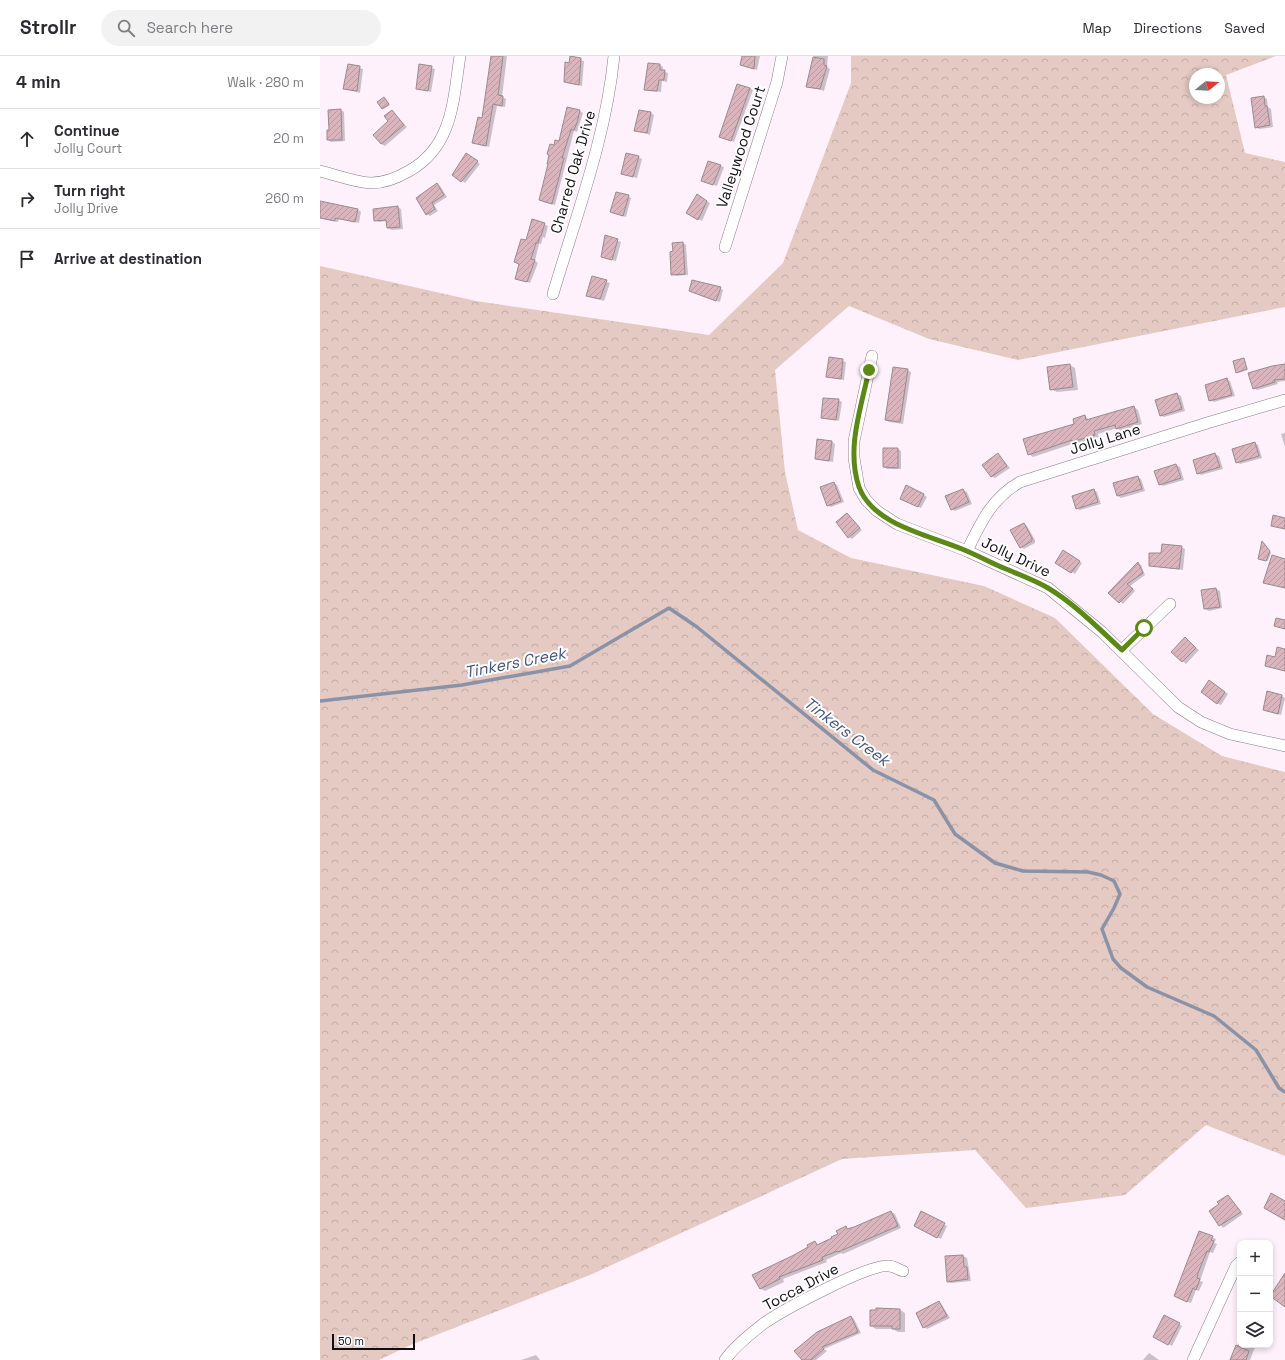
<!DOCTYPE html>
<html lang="en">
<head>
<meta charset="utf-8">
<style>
  :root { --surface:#fff; --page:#f2f2f3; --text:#2b2b33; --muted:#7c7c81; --line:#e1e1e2 }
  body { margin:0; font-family:"Space Grotesk",sans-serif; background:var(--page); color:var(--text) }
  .controls { position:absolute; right:12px; bottom:12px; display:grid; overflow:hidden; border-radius:8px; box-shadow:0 2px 6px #0003 }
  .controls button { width:36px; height:36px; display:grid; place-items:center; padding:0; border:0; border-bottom:1px solid var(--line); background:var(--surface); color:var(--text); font:20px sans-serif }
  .compass { position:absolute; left:869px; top:12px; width:36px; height:36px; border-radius:50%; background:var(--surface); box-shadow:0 2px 6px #0003; rotate:72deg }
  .scale { position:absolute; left:12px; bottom:10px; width:83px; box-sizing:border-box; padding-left:4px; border:2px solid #120e12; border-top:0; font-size:11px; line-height:14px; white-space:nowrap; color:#120e12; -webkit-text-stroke:3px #fff; paint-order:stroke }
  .stop { position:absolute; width:12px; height:12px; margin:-9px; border:3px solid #5c8817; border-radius:50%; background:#fff }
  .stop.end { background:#5c8817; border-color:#fff; box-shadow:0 1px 4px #0008 }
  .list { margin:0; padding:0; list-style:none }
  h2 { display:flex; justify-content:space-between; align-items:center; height:52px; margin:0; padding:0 16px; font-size:17px }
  h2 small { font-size:13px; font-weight:400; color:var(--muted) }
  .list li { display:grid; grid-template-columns:26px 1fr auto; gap:12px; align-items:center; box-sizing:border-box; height:60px; padding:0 16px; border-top:1px solid var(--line) }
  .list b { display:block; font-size:15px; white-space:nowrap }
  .list p { margin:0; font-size:13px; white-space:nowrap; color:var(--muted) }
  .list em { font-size:13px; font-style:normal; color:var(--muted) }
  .icon { flex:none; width:22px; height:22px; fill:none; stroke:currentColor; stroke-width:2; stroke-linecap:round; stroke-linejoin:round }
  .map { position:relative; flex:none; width:965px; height:1304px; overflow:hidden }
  header { display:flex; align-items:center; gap:24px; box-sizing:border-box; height:56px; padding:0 20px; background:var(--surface); border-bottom:1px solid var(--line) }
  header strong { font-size:19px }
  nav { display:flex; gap:22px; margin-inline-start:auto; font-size:14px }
  .search { width:280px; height:36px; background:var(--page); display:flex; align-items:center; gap:10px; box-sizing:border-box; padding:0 14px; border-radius:22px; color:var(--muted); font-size:15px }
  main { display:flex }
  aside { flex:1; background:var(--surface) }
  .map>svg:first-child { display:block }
</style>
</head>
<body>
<header>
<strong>Strollr</strong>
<div class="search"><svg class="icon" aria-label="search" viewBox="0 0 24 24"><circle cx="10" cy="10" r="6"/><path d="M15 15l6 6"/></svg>Search here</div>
<nav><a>Map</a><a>Directions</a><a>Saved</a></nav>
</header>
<main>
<aside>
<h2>4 min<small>Walk · 280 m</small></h2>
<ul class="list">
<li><svg class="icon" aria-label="ahead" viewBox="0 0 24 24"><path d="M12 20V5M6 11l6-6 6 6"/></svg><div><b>Continue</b><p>Jolly Court</p></div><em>20 m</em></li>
<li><svg class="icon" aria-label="right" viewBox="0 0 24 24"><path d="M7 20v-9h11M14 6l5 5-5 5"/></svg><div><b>Turn right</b><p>Jolly Drive</p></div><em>260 m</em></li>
<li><svg class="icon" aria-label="arrive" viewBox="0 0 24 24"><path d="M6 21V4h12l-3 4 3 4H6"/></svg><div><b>Arrive at destination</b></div></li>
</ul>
</aside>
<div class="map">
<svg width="965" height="1304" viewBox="0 0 965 1304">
  <defs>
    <pattern id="forest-crowns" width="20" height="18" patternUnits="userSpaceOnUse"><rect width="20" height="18" fill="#e4cac3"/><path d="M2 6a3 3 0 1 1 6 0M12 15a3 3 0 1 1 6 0" fill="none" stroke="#c3aca6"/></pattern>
    <pattern id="building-hatch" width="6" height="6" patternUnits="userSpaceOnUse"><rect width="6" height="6" fill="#dab5be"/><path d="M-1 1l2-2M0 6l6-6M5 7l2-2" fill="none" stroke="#ba9aa2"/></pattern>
  </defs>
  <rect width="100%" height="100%" fill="#fef1fc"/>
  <path fill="url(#forest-crowns)" fill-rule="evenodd" d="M531,0H956L906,19L925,97L965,106V251L698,304L609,283L529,250L455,314L465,416L478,474L531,502L664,530L735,562L833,658L902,700L965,716V1100L886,1069L805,1139L706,1152L655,1094L522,1103L270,1219L93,1288L59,1304H0V210L156,245L389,279L463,207L531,27ZM875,18H899V42H875Z"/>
  <g fill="#0003">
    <path d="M172,0H187L182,41L186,43L185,51L177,50L169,91L153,86L162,63Z"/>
    <path d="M422,0H440L437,14L421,9Z"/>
    <path d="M494,0H508L507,11L510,13L504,35L487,30Z"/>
    <path d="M251,1L264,5L262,30L245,26Z"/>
    <path d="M29,9L43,13L40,37L24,33Z"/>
    <path d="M100,9L115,13L111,36L97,32Z"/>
    <path d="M340,9L343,11V15L348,17L347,26L342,25L341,36L328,35L325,33Z"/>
    <path d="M430,32L433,34L414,86L403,82Z"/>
    <path d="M943,41L947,43L948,51L951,53L953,71L939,73L936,71Z"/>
    <path d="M65,43L70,49L64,53L63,52Z"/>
    <path d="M21,54L24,56L25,85L11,86L8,84L10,75Z"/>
    <path d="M72,55L87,71L65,90L61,88Z"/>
    <path d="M260,55L263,57L257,76L254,75L235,149L223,146L220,144L235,90L239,86Z"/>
    <path d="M331,57L334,59L330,79L315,74Z"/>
    <path d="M150,100L160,108L145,127L133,118Z"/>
    <path d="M318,101L322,103L317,122L306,119Z"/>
    <path d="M400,110L404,111L397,130L386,126Z"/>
    <path d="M117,128L120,130L127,141L114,149L118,155L110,160L107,158Z"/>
    <path d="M308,140L311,142L306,161L291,156Z"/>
    <path d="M377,140L390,147L382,165L368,157Z"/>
    <path d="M0,146L38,154L41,156L39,167L19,163L18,166L0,162Z"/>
    <path d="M78,151L81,153L83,173L72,174L68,172L67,165L59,166L55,164Z"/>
    <path d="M213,164L228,170L225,182L223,181L221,188H219L215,205L218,207L210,227L196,222Z"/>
    <path d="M286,181L301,186L296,205L285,202Z"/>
    <path d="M363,187L366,189L368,219L356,220L352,218L354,196Z"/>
    <path d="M273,222L290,227L284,245L267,240Z"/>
    <path d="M400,232L403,234L400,246L373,236Z"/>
    <path d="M510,302L526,306L524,324L507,321Z"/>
    <path d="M923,303L928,314L918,317L917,316Z"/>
    <path d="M750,309L755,312L758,334L737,336L731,333Z"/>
    <path d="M965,309V325L957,326L958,328L937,334L934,332Z"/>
    <path d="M587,314L591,316L583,368L569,366L566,364Z"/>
    <path d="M907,324L910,325L915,340L894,346L890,344Z"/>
    <path d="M857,338L861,340L865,355L844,361L840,359Z"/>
    <path d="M518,344L522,346L519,365L502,361Z"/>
    <path d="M814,351L818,354L822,368L801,375L797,372L778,378L779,381L757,388L755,387L713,401L709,398L755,369L765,360L769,364Z"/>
    <path d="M965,377V391L961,378Z"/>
    <path d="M512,386L515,388L513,406L496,403Z"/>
    <path d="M935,387L938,389L942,402L920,408L917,406Z"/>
    <path d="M578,393L581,395V413H567L564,411Z"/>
    <path d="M678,398L690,412L675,422L671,420Z"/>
    <path d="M895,398L899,400L903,413L881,419L878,417Z"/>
    <path d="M856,409L860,411L864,424L843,430L840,428Z"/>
    <path d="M818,421L821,423L825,435L801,442L798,440Z"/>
    <path d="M514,427L517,429L524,446L511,451L507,449Z"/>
    <path d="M643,434L647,436L652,448L635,455L632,453Z"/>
    <path d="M774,434L777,436L781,448L760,454L756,452Z"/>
    <path d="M604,439L607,441L601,452L584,444Z"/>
    <path d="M527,458L542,474L532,483L529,481Z"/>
    <path d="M704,468L707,470L715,484V487L704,493L701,491Z"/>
    <path d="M944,487L951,497L948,505L939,503Z"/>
    <path d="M861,491L865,493L863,514L830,510L842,498Z"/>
    <path d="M747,497L762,507L755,518L736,506Z"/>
    <path d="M818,508L821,509L825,519L810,530L815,535L803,548L790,537Z"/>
    <path d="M896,533L900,535L902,552L889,555L885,553Z"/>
    <path d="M868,585L879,594L866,608L852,596Z"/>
    <path d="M893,627L908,638L901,649L897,647Z"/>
    <path d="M962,640L965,642L961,659L944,654Z"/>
    <path d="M908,1140L923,1158L903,1172L890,1156L900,1149Z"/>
    <path d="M571,1156L575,1158L581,1172L523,1198L521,1197L506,1204L507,1206L463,1223L464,1226L445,1235L441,1233L495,1186L499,1189L513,1182L526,1172L529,1174Z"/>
    <path d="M602,1157L627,1170L621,1183L595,1170Z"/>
    <path d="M892,1181L896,1183L894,1187L897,1188L893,1197L890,1196L880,1225L883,1226L879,1235L876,1234L871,1247L858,1242Z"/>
    <path d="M643,1200L647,1202L651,1225L631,1227L628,1226L626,1201Z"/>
    <path d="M619,1247L622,1249L630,1262L607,1273L604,1271Z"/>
    <path d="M557,1253L580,1254L585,1257V1276H578L573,1273H556L551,1270Z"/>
    <path d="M845,1260L862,1270L852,1290L834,1280Z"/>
    <path d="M531,1261L534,1263L541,1277L504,1293L507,1295L496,1304H483Z"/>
    <path d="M920,1284V1289H936L930,1304H911Z"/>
    <path d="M829,1297L832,1299L839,1304H823Z"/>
    <path d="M216,1299L220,1304H201Z"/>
  </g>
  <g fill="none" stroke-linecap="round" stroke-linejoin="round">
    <path stroke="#8a92a8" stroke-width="3.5" d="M0,645L142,629L250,610L349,552L377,571L553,714L614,744L635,778L675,807L703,815L768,816L781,819L794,825L800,838L794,852L782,873L793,903L801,912L827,931L894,960L936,994L959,1032L965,1036"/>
  </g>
  <g fill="url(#building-hatch)" stroke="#9a8a8d">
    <path d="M171,0H183L178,39L183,40L182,50L173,48L166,90L152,87L158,61L162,62Z"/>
    <path d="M250,0L261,2L259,29L244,26L245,6L249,7Z"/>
    <path d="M422,0H435L434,13L420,9Z"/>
    <path d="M493,1L504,3V9L507,10L500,33L486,31Z"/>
    <path d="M328,7L340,8V14H345L344,24H339L337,35L324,34Z"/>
    <path d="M28,8L40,10L37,35L23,33Z"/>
    <path d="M99,8L112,10L108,35L96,33Z"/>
    <path d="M417,28L430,32L411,85L399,81Z"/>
    <path d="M944,40L945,50H947L950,69L935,72L931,42Z"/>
    <path d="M64,41L69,48L62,53L57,46Z"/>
    <path d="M247,51L260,54L257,67L254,74H251L242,102H244L232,148L219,144L228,108H227L229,99L227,98L230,88L234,89L235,84L239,85Z"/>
    <path d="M21,53L22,84H7V74H9L8,54Z"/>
    <path d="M72,54L84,69L61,88L53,79L68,65L64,60Z"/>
    <path d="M319,54L331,56L327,77L314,75Z"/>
    <path d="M146,97L158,105L141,126L132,119Z"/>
    <path d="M306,97L319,100L313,121L301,118Z"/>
    <path d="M388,105L401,109L393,129L381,125Z"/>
    <path d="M117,127L124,139L112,147L115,153L106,159L96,142Z"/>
    <path d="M296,136L309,139L303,160L290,156Z"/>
    <path d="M377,138L387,145L378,164L366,157Z"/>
    <path d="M0,145L38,153L35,166L15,162V165L0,162Z"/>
    <path d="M78,150L80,171L67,172L66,164L54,165L53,153Z"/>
    <path d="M212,163L225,167L221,180H220L218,187H216L211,203L215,204L207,226L195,223L199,208L194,206L201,183L206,184Z"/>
    <path d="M285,179L298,183L292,204L281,201Z"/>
    <path d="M363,186L365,218L351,219L350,196L353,195L352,187Z"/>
    <path d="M272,220L287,224L280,243L266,240Z"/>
    <path d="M372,224L401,231L396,245L369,235Z"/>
    <path d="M509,301L523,303L521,323L506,321Z"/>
    <path d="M924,302L927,313L916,317L913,305Z"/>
    <path d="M750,308L753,331L730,334L727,311Z"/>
    <path d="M965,308V323L954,324L955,326L933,333L928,317L952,310Z"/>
    <path d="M573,311L588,313L580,366L565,364Z"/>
    <path d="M907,322L912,339L889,345L885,329Z"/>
    <path d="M857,337L862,353L840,360L835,344Z"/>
    <path d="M503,342L519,343L516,364L501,362Z"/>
    <path d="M814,350L818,366L796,373L795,369L774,375L775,379L752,386V384L708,399L703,383L754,368L753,363L765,359L766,364Z"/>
    <path d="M497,383L512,385L509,405L495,403Z"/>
    <path d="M935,386L939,400L916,407L912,393Z"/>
    <path d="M563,392H578V412L563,411Z"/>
    <path d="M678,397L687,410L671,421L662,409Z"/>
    <path d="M895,397L900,411L877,418L873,404Z"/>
    <path d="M856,408L861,422L839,429L834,415Z"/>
    <path d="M818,420L822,433L797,440L793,427Z"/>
    <path d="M514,426L521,445L507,450L500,431Z"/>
    <path d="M586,429L604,438L598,451L580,443Z"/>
    <path d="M643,433L649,446L631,454L625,440Z"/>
    <path d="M774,433L778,446L756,453L752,440Z"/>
    <path d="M527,457L540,472L528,482L516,466Z"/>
    <path d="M953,459L965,462V473L951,470Z"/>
    <path d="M704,467L712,482V485L700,492L690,474Z"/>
    <path d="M942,485L950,495L946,505L938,503Z"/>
    <path d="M842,488L862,490L859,513L829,510V497H841Z"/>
    <path d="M743,494L760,505L751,517L735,507Z"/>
    <path d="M952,499L965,503V532L943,527Z"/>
    <path d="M818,506L823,517L807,528L813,533L799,547L788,537Z"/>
    <path d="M896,532L900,551L884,553L881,534Z"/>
    <path d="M956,562L965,564V573L954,570Z"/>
    <path d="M865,581L876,592L862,606L851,596Z"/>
    <path d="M957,591L965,593V615L945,610L947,599L955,601Z"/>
    <path d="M889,624L905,636L897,648L881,636Z"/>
    <path d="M947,635L962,639L958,658L943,654Z"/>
    <path d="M951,1137L965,1145V1164L944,1152Z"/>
    <path d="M908,1139L921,1156L899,1170L889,1155L899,1148L897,1146Z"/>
    <path d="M571,1155L578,1170L518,1196V1195L502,1201L503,1204L459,1221L460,1223L440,1233L432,1219L474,1199L488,1191L487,1189L495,1185L497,1189L512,1182L511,1181L518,1178L516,1175L526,1170L527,1173L534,1171Z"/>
    <path d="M601,1155L625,1167L617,1182L594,1170Z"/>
    <path d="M879,1175L893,1180L891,1184L894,1185L889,1196L887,1195L878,1217L877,1222L880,1223L876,1234L873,1232L867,1246L854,1240Z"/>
    <path d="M643,1199L644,1211H647L648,1223L627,1226L625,1200Z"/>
    <path d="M965,1217V1251L950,1240Z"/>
    <path d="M619,1245L627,1260L603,1272L596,1257Z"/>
    <path d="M556,1252L580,1253V1273H572V1270H550V1254H556Z"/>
    <path d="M844,1259L860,1267L848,1289L833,1281Z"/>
    <path d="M531,1260L538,1276L502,1291L504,1293L491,1304H482L474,1295L497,1276Z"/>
    <path d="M916,1289L929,1295L926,1304H910Z"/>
  </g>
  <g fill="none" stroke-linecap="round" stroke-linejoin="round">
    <defs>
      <g id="minor">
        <path d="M0,115C17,119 34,126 51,127C65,127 77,122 89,115C133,90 133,45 140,0"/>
        <path d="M405,191L457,26L462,0"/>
        <path d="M233,238C256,160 286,82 294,0"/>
        <path d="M552,300L534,385V402L539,432L546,444L557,455L577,468L647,495L728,532L782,576L858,651L881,666L910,678L965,690"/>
        <path d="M647,495C661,466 672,442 700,426L887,367L965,344"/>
        <path d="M802,594L850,548"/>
        <path d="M405,1304C414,1291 430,1278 443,1268C461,1255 550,1207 569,1210C574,1210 579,1214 583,1215"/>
        <path d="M873,1304L916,1210L920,1206"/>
      </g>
    </defs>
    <use href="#minor" stroke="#897d87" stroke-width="12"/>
    <use href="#minor" stroke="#fff" stroke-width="11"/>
  </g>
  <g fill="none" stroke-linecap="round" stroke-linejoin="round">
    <path stroke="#5c8817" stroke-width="5" d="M549,314C541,352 526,393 539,431C553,469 609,479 642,493C657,499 671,507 686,513C700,519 714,524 728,532C755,548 779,573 802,594L824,572"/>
  </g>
  <g text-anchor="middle" stroke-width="4" stroke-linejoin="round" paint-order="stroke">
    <g font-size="15" fill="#120e12" stroke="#fff">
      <text transform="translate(421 91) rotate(-72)" y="5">Valleywood Court</text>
      <text transform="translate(253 116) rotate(-74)" y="5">Charred Oak Drive</text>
      <text transform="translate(785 383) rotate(-17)" y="5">Jolly Lane</text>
      <text transform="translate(696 501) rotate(25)" y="5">Jolly Drive</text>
      <text transform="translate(481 1231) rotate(-28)" y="5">Tocca Drive</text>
    </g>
    <g font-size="16" font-style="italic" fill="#435580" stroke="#fff">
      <text transform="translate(195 606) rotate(-11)" y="6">Tinkers Creek</text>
      <text transform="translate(527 675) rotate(37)" y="6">Tinkers Creek</text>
    </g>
  </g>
</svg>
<div class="controls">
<button>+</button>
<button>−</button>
<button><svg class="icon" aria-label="layers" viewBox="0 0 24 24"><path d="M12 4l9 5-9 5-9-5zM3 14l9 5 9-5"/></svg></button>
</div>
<svg class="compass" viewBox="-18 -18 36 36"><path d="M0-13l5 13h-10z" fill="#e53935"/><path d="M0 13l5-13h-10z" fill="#7c7c81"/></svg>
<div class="scale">50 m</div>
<div class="stop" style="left:824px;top:572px"></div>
<div class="stop end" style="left:549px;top:314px"></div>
</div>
</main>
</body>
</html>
